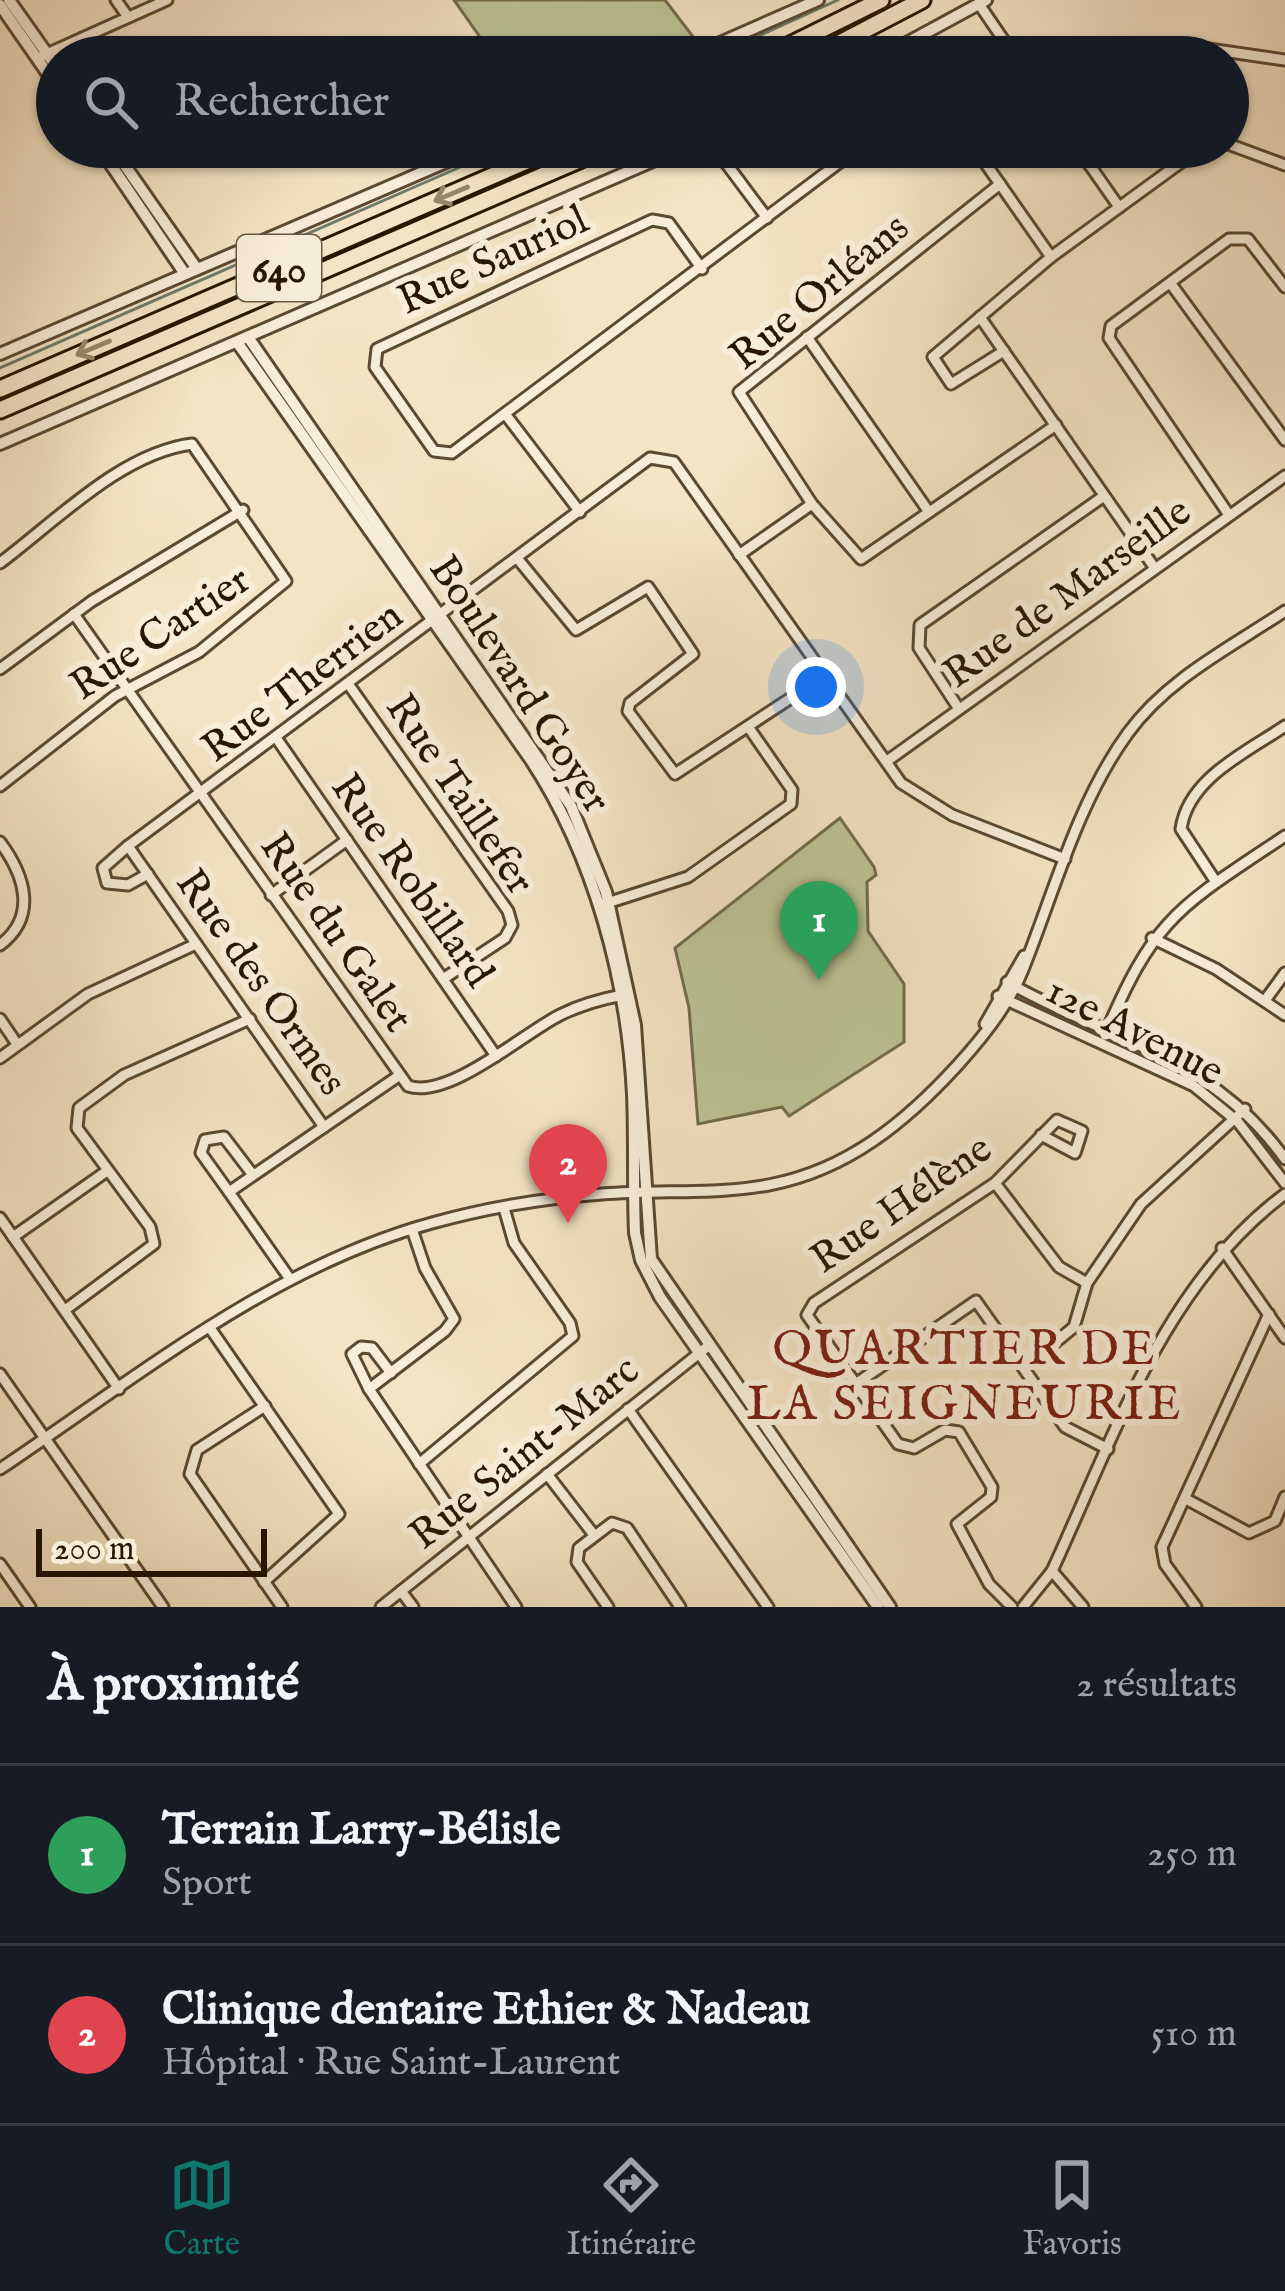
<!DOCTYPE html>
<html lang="fr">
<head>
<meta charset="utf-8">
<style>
  :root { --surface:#171b24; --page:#20242c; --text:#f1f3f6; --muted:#9ea1a6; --line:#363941; --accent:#0f766e }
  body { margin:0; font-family:"IM FELL English",serif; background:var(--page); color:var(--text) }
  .scale { position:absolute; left:36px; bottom:30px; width:231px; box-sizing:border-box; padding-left:12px; border:6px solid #281602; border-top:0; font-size:33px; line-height:42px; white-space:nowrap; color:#281602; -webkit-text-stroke:9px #f8edd9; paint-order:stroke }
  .you { position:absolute; left:816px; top:687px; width:42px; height:42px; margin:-30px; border:9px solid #fff; border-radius:50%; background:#1a73e8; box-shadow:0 0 0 18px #1a73e833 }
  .badge { display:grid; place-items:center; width:78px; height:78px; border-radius:50%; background:var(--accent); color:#fff; font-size:39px; font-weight:700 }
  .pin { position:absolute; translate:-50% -99px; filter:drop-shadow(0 3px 6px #0008) }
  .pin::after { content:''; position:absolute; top:63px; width:42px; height:36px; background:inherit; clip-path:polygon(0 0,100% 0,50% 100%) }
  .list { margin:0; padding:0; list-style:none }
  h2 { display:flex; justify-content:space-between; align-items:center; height:156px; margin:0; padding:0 48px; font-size:51px }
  h2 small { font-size:39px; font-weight:400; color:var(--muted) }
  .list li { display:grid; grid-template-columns:78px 1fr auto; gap:36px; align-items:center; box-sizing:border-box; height:180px; padding:0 48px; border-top:3px solid var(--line) }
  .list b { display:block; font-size:45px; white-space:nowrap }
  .list p { margin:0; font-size:39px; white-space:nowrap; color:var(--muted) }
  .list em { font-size:39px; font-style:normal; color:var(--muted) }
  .icon { flex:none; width:66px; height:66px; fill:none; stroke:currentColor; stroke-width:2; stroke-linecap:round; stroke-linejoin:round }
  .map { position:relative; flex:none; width:1285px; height:1607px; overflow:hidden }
  .search { position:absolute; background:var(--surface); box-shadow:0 3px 9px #0004; left:36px; right:36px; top:36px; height:132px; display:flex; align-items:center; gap:30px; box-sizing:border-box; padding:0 42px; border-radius:66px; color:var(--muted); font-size:45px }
  .sheet { height:516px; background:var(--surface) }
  nav { display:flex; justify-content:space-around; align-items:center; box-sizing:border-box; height:168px; border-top:3px solid var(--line); background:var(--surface); font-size:33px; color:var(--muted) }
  nav a { display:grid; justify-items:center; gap:6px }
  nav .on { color:var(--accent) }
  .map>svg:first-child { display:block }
</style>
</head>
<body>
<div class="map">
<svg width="1285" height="1607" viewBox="0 0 1285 1607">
  <rect width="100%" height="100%" fill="#f4e3c4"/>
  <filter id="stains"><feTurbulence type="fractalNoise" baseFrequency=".00167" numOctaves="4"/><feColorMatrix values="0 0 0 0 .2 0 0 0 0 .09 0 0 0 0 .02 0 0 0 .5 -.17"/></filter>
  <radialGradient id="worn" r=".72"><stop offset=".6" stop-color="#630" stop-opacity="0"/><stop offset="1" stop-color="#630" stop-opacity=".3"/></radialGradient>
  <g fill="#bcc394" stroke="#726c4b" stroke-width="3">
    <path d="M454,0H665L694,38L653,57H494Z"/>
    <path d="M840,818L874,867L876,875L867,882L868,931L904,984V1042L789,1116L782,1107L698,1124L689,1008L675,948Z"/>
  </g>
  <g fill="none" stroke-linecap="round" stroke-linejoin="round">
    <g stroke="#6e7b6b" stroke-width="3">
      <path d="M712,57L838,0"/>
      <path d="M0,368L506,147"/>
    </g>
    <defs>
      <g id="minor">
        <path d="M116,0L128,17"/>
        <path d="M979,4L1015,57"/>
        <path d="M40,57L167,0"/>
        <path d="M1166,57L1195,47L1285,60"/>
        <path d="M1228,144L1285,165"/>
        <path d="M714,147L767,218"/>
        <path d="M974,147L1051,257"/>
        <path d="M1077,147L1119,207"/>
        <path d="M1000,184L739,392L812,504L861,559L1056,425"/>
        <path d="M702,269L669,223L652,220L377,349L375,367L434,451L452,453L860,147"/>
        <path d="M1171,284L1285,440"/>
        <path d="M980,317L1154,567"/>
        <path d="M807,337L929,512"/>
        <path d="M1004,351L951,384L933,357L1051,257L1202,147"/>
        <path d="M506,415L580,512"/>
        <path d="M1229,515L1109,338L1111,326L1229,239H1248L1285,287"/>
        <path d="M739,555L812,504"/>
        <path d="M517,558L576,630L648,587L693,654L630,703L628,711L675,774L823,677"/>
        <path d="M0,563C55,522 121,453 192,444L286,581L199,652L115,696L0,786"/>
        <path d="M74,614L408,1086C448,1100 524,1033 560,1015C580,1005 601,999 623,995"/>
        <path d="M0,669L92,601L243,510"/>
        <path d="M349,685L508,911L512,925L505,938L443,979"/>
        <path d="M959,709L919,648L920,625L1104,496"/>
        <path d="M277,739L496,1056"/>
        <path d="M887,761L1285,476"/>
        <path d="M0,842C26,877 37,917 0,945"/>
        <path d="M128,846L103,868L107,883L128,885L148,874"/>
        <path d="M1216,882L1181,829C1188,778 1247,752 1285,726"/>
        <path d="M271,895L347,840"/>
        <path d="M604,904L688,877L791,804L792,790L749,728"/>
        <path d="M1152,938L1216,969L1285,1015"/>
        <path d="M1007,982C1110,1041 1212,1056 1285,1159"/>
        <path d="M998,996L1194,1086L1238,1122L1285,1183"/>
        <path d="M1266,999L1285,973"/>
        <path d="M0,1019L17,1044"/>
        <path d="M985,1024L1024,956"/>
        <path d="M1105,1035C1155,915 1181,906 1285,836"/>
        <path d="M0,1058L88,994L196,944"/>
        <path d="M324,1127L128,846L650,458L674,462L901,783L952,815L1065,859"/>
        <path d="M995,1183L1059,1267L1087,1283"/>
        <path d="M229,1192L201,1153L205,1140L224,1137L253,1175"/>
        <path d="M0,1218L119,1389"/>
        <path d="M13,1237L107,1171"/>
        <path d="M1222,1248L1285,1338"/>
        <path d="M290,1279L229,1192L400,1075"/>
        <path d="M65,1310L154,1244L150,1227L77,1128L79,1108L124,1075L250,1019"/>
        <path d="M210,1328L339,1514L264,1582"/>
        <path d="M1024,1368L1074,1327L1087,1283L1141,1204L1245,1109"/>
        <path d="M391,1373L372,1348L361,1347L352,1354L369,1389L516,1607"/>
        <path d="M0,1374L163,1607"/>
        <path d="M857,1383L976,1301L1065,1427L1108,1449"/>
        <path d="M369,1389L445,1331L454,1319L425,1268L412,1229"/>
        <path d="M265,1406L197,1450L190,1474L282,1607"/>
        <path d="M628,1409L768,1607"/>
        <path d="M419,1464L573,1336L570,1323L514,1243L504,1208"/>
        <path d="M0,1469C136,1378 271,1267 432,1223C486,1208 546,1198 602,1194C705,1187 779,1205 873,1141C923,1107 999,1029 1022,972C1054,893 1077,803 1128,733C1167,679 1231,647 1285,611"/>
        <path d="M547,1474L594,1535"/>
        <path d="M1186,1499L1249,1533L1275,1521L1285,1497"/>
        <path d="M0,1564L30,1607"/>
        <path d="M1052,1571L1083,1607"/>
        <path d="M401,1591L413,1607"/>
        <path d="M381,1607L707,1347"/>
        <path d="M608,1607L577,1562L579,1548L612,1523L627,1528L680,1607"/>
        <path d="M1012,1607L989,1584L957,1524L991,1497L992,1487L959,1432L945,1430L914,1448L898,1444L807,1315L814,1303L995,1183L1057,1120L1082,1131L1075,1153L1041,1135"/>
        <path d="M1023,1607L1052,1571C1113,1439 1164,1284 1285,1194"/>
        <path d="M1196,1607L1165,1564L1162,1547L1269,1314"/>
      </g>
      <g id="tertiary">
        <path d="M9,0L57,68"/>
        <path d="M0,5L57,87"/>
        <path d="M688,57L818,0"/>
        <path d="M881,57L986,0"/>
        <path d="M99,147L185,274"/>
        <path d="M112,147L197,269"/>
        <path d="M248,337L571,806L606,892L635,1025L651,1259L890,1607"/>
        <path d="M237,342L531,760C594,856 627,979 633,1094C635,1140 633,1187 635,1233L641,1260L660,1297L878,1607"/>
        <path d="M0,354L481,147"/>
        <path d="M0,444L685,147"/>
      </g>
      <g id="motorway">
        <path d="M766,57L881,0"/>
        <path d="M813,57L922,0"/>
        <path d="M0,389L559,147"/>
        <path d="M0,410L609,147"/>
      </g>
    </defs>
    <use href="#minor" stroke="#5b4932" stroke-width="15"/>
    <use href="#tertiary" stroke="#5b4932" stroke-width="16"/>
    <use href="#motorway" stroke="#281602" stroke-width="21"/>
    <use href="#minor" stroke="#f8edd9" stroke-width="9"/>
    <use href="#tertiary" stroke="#f8edd9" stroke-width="10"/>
    <use href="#motorway" stroke="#f4e3c4" stroke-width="15"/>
  </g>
  <defs><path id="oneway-shaft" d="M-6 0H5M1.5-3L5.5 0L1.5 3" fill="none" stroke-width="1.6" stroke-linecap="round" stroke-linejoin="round" transform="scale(3)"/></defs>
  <g stroke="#98876d">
    <use href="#oneway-shaft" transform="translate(451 194) rotate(157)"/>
    <use href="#oneway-shaft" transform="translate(93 348) rotate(157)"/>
  </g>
  <g text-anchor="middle" stroke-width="12" stroke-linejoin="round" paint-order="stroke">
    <rect fill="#f8edd9" stroke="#665642" stroke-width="3" x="237" y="235" width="84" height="66" rx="9"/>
    <g font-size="39" font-weight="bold" fill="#281602">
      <text x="279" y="282">640</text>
    </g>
    <g font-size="42" fill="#281602" stroke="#f8edd9">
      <text transform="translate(492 258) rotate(-25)" y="15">Rue Sauriol</text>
      <text transform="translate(818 290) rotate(-40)" y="15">Rue Orléans</text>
      <text transform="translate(1066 591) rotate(-36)" y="15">Rue de Marseille</text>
      <text transform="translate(159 631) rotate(-34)" y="15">Rue Cartier</text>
      <text transform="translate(301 680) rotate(-37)" y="15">Rue Therrien</text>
      <text transform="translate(522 683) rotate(57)" y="15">Boulevard Goyer</text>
      <text transform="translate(462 793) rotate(56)" y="15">Rue Taillefer</text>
      <text transform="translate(414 879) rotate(55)" y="15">Rue Robillard</text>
      <text transform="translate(338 931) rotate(55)" y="15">Rue du Galet</text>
      <text transform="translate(263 981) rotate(55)" y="15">Rue des Ormes</text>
      <text transform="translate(1136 1029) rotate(27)" y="15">12e Avenue</text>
      <text transform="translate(900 1202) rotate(-35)" y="15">Rue Hélène</text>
      <text transform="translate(523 1451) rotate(-39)" y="15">Rue Saint-Marc</text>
    </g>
    <g font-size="48" letter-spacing="3" fill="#7a1f14" stroke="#f8edd9">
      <text x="965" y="1364">QUARTIER DE<tspan x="965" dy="55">LA SEIGNEURIE</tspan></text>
    </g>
  </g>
  <rect width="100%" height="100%" filter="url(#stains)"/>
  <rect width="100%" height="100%" fill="url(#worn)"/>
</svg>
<div class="scale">200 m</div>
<div class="you"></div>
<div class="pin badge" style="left:819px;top:980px;background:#2e9e5b">1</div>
<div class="pin badge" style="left:568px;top:1223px;background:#e0444e">2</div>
<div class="search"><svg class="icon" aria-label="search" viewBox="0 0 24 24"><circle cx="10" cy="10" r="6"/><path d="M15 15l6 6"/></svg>Rechercher</div>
</div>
<section class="sheet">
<h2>À proximité<small>2 résultats</small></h2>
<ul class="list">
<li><span class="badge" style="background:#2e9e5b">1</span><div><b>Terrain Larry-Bélisle</b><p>Sport</p></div><em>250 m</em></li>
<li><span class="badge" style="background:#e0444e">2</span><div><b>Clinique dentaire Ethier &amp; Nadeau</b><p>Hôpital · Rue Saint-Laurent</p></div><em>510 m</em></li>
</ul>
</section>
<nav>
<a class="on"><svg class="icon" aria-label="map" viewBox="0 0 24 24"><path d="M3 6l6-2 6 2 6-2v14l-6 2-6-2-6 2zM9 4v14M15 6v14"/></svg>Carte</a>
<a><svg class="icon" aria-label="directions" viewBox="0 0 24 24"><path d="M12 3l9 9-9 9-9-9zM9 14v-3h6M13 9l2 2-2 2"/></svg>Itinéraire</a>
<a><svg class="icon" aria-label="saved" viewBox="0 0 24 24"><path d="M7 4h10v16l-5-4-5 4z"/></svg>Favoris</a>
</nav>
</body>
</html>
